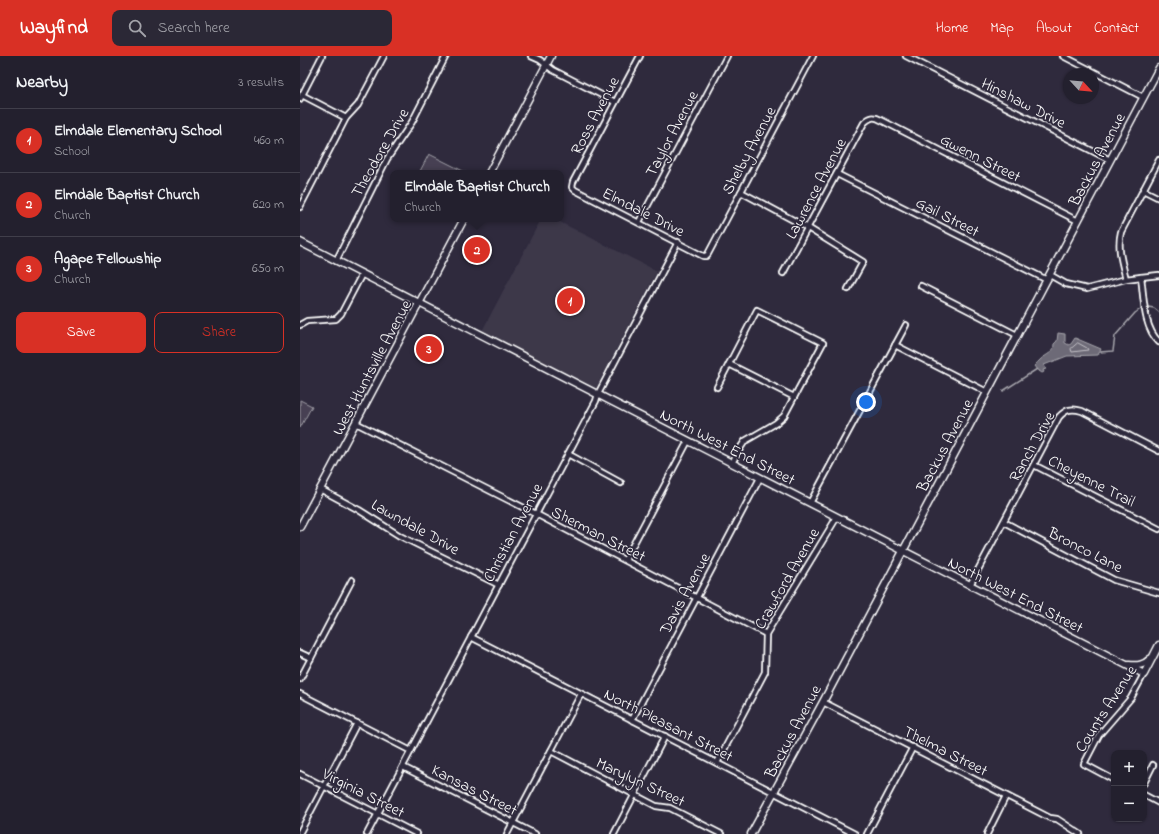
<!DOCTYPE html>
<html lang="en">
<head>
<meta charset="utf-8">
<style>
  :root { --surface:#23202e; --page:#2b2836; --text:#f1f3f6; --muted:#a3a3aa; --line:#403e4a; --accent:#d93025 }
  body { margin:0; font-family:"Indie Flower",sans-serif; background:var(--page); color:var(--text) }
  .controls { position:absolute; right:12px; bottom:12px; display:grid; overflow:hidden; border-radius:8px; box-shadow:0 1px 3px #0004 }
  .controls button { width:36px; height:36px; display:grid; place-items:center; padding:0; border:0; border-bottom:1px solid var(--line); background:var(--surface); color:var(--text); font:20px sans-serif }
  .compass { position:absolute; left:763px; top:12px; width:36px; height:36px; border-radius:50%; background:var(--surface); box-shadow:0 1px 3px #0004; rotate:116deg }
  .you { position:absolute; left:566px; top:346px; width:14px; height:14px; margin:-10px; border:3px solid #fff; border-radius:50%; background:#1a73e8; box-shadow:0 0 0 6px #1a73e833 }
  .badge { display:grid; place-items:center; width:26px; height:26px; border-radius:50%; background:var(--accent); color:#fff; font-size:13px; font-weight:700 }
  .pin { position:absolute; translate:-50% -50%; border:2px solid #fff; box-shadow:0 1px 4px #0006 }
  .popup { position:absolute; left:90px; top:114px; width:174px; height:52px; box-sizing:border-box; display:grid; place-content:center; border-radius:8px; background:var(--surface); filter:drop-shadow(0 1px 3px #0005); font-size:13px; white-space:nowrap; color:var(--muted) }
  .popup b { font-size:15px; color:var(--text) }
  .popup::after { content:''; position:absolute; left:50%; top:100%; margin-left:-8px; border:8px solid transparent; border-top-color:var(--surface) }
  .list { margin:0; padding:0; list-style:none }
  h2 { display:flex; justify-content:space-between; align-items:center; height:52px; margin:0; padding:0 16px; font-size:17px }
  h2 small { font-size:13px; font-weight:400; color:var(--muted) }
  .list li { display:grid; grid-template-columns:26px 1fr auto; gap:12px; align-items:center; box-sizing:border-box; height:64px; padding:0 16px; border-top:1px solid var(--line) }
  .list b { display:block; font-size:15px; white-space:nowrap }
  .list p { margin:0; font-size:13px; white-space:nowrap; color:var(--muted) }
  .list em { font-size:13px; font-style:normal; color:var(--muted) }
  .actions { display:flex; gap:8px; padding:12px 16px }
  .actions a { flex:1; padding:9px 0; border:1px solid var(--accent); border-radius:8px; text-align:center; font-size:14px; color:var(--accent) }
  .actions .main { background:var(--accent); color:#fff }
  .icon { flex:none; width:22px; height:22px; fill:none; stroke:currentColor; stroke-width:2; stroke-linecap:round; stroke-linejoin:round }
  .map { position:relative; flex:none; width:859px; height:778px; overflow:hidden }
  header { display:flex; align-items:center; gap:24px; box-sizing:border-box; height:56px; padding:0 20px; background:var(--accent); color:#fff }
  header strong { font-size:19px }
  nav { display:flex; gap:22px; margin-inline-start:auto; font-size:14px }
  .search { width:280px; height:36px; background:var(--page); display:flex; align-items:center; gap:10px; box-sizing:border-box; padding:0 14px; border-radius:8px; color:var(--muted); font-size:15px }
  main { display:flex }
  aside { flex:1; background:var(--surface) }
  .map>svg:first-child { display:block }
</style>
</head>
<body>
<header>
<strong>Wayfind</strong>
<div class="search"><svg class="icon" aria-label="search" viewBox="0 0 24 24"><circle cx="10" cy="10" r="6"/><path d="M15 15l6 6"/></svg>Search here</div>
<nav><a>Home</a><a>Map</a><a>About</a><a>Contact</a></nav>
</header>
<main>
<aside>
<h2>Nearby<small>3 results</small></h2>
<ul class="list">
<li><span class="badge">1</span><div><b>Elmdale Elementary School</b><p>School</p></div><em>460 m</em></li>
<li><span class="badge">2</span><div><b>Elmdale Baptist Church</b><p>Church</p></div><em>620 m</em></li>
<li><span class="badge">3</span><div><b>Agape Fellowship</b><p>Church</p></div><em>650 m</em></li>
</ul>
<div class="actions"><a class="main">Save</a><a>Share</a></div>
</aside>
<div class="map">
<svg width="859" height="778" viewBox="0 0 859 778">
  <rect width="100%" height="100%" fill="#2f2a3d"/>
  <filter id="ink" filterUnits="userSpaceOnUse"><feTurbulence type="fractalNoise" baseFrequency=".025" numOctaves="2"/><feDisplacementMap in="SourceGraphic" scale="8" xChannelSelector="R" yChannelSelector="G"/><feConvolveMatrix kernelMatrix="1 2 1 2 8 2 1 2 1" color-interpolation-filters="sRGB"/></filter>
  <g filter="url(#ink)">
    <path fill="#3c3749" d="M241,163H254L357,215L296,332L182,275Z"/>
    <g fill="#464152" stroke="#a2a0a8">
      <path d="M129,98L167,117H119Z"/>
      <path d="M0,344L12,350L0,372Z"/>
    </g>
    <path fill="#6d6a77" stroke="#a7a6ad" d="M758,277L765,278V287L769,289L771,288L775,282L801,293L798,299L767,300L744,309L746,313L743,314L744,316L742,317L739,315V314H737L734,310C736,308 739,305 741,303C747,298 754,297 754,288L757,285Z"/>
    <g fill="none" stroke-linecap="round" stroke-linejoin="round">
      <path stroke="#c5c3c9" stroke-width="1" d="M778,287L787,292L788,294L772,296L771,293Z"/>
      <g stroke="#a7a6ad" stroke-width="1.5">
        <path d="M848,251L854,252L859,256"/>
        <path d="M800,296L813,295L815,280L835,257L842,252"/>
        <path d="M703,335L737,313"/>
      </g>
      <defs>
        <g id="street">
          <path d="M231,0L240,4L253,14L315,46"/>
          <path d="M340,0L273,126L272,131L275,134L403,200H406L408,198L513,0"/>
          <path d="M606,0L810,104"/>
          <path d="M763,0L843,41"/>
          <path d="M2,39L46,62"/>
          <path d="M0,43L22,0"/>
          <path d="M537,118L747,224"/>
          <path d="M843,134L859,142"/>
          <path d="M441,136L508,172L563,206L548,233"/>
          <path d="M0,151L46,62L58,49L84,0"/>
          <path d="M339,166L427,0"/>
          <path d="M36,205L87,103L112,66L146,0"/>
          <path d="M483,217L564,67C570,61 574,60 581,64L778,165"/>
          <path d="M750,219L766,228L787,233L826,223L841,221L859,219"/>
          <path d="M841,221C844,241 843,271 859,286"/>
          <path d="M826,223C822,207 817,192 821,176L859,104"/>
          <path d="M621,230L717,279"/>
          <path d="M0,269L7,265L36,263L41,258L62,218"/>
          <path d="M595,289L687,336"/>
          <path d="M429,308L494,341"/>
          <path d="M417,331L457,254L523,287L484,360L476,367L445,385L441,391L432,407"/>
          <path d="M56,367L236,458L466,578"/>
          <path d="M268,398L321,427"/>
          <path d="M734,409L859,473"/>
          <path d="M20,433L59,454L100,480L199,529"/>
          <path d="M510,447L606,269"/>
          <path d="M704,466L814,524L859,537"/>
          <path d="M325,504L388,385"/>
          <path d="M670,529L759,361C766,353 772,352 782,355L859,395"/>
          <path d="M171,581L555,778"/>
          <path d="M0,597L11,602"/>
          <path d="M0,623L52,524"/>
          <path d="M0,638L111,695"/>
          <path d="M523,646L750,762L757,763L780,778"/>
          <path d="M332,664L460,422"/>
          <path d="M251,695L356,750L370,752L421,778"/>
          <path d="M417,707L465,616L466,578L537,461"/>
          <path d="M103,711L235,778"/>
          <path d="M0,718L117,778"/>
          <path d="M814,724L784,708L799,679L831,642L844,618"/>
          <path d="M844,727L853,709"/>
          <path d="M844,739L859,747"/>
          <path d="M0,776L57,667"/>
          <path d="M67,778L296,345L298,338L378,186"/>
          <path d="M207,778L281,638"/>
          <path d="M314,778L365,680"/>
          <path d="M567,778L613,691"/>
          <path d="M687,778L706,740"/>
        </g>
        <g id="secondary">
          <path d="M189,117L251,0"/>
          <path d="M0,186L844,618L859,589"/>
          <path d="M0,471L164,163"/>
          <path d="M829,609C838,610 844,609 850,603"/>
          <path d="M451,778L523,646L859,12"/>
        </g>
      </defs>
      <use href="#street" stroke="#fff" stroke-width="8"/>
      <use href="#secondary" stroke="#fff" stroke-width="9"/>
      <use href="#street" stroke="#2f2a3d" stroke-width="4.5"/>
      <use href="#secondary" stroke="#2f2a3d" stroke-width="6"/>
    </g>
  </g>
  <g text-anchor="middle" stroke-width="3.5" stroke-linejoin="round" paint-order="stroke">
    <g font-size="16" fill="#fff" stroke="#2f2a3d">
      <text transform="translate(724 46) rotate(27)" y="6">Hinshaw Drive</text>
      <text transform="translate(294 59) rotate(-62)" y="6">Ross Avenue</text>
      <text transform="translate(371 77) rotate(-62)" y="6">Taylor Avenue</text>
      <text transform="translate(448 94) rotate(-62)" y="6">Shelby Avenue</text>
      <text transform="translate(79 96) rotate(-60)" y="6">Theodore Drive</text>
      <text transform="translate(681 101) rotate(27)" y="6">Gwenn Street</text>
      <text transform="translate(796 103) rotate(-62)" y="6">Backus Avenue</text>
      <text transform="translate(515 132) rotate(-62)" y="6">Lawrence Avenue</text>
      <text transform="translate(344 155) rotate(27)" y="6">Elmdale Drive</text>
      <text transform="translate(648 160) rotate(27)" y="6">Gail Street</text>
      <text transform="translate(71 311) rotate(-62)" y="6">West Huntsville Avenue</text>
      <text transform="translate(644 389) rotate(-62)" y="6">Backus Avenue</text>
      <text transform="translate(428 390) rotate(27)" y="6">North West End Street</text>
      <text transform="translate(731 390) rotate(-61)" y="6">Ranch Drive</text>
      <text transform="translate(792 424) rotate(27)" y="6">Cheyenne Trail</text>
      <text transform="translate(116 470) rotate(29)" y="6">Lawndale Drive</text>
      <text transform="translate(212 476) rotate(-62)" y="6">Christian Avenue</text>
      <text transform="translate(299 477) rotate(27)" y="6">Sherman Street</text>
      <text transform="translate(786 493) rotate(27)" y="6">Bronco Lane</text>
      <text transform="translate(486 522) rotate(-60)" y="6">Crawford Avenue</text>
      <text transform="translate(384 537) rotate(-62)" y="6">Davis Avenue</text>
      <text transform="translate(716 538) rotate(27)" y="6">North West End Street</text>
      <text transform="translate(805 652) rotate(-57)" y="6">Counts Avenue</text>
      <text transform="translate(369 668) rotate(27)" y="6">North Pleasant Street</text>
      <text transform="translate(492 675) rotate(-62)" y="6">Backus Avenue</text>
      <text transform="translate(646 694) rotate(27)" y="6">Thelma Street</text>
      <text transform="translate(341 725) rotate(25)" y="6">Marylyn Street</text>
      <text transform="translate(175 733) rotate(27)" y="6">Kansas Street</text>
      <text transform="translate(64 736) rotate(27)" y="6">Virginia Street</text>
    </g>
  </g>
</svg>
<div class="controls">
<button>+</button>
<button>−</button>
</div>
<svg class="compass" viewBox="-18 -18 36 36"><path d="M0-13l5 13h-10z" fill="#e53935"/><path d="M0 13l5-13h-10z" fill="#a3a3aa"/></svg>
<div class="you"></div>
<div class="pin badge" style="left:270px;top:245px">1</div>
<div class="pin badge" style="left:177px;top:194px">2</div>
<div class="popup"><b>Elmdale Baptist Church</b>Church</div>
<div class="pin badge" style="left:129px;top:293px">3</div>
</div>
</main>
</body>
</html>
